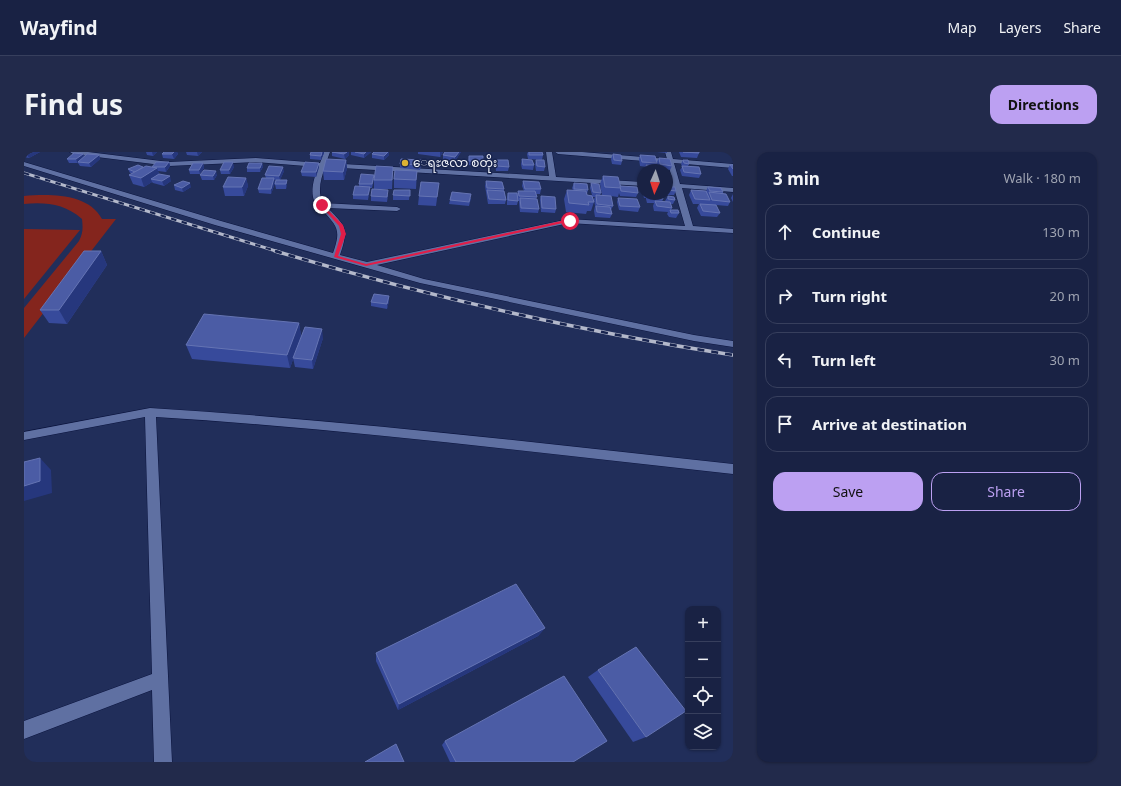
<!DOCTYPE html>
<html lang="en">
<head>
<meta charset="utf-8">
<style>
  :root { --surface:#192244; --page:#222a4b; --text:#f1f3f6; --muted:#9fa4b2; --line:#373f5d; --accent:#bca0f2 }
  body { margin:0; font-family:"Noto Sans","Noto Sans Myanmar",sans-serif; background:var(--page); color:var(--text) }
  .controls { position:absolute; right:12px; bottom:12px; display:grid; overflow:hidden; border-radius:8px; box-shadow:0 1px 3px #0004 }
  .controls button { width:36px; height:36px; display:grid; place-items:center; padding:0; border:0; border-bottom:1px solid var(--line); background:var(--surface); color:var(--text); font:20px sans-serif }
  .compass { position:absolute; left:613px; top:12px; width:36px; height:36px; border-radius:50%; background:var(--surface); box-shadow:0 1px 3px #0004; rotate:183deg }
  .stop { position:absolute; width:12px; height:12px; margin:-9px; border:3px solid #e11d48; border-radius:50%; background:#fff }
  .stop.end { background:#e11d48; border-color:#fff; box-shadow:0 1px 4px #0008 }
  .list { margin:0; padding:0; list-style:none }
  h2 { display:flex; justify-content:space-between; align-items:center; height:52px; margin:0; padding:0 16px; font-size:17px }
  h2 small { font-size:13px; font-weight:400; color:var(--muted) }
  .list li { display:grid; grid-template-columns:26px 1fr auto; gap:12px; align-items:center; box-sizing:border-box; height:56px; margin:0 8px 8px; padding:0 8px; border:1px solid var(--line); border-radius:12px }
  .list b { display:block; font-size:15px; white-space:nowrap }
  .list em { font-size:13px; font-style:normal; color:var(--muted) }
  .actions { display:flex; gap:8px; padding:12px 16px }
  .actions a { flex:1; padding:9px 0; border:1px solid var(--accent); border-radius:12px; text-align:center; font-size:14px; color:var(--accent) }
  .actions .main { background:var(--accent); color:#111 }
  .icon { flex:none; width:22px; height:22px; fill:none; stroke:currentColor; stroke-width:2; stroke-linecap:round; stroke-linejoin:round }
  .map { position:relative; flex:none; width:709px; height:610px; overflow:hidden; border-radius:12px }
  header { display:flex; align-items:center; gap:24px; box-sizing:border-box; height:56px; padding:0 20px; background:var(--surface); border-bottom:1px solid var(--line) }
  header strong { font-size:19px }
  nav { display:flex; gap:22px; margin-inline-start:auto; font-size:14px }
  .intro { display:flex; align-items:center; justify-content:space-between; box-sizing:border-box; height:96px; padding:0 24px }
  h1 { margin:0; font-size:28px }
  .button { padding:10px 18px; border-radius:12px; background:var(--accent); color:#111; font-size:14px; font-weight:700 }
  main { display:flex; gap:24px; padding:0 24px }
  aside { flex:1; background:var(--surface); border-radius:12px; box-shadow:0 1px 3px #0004 }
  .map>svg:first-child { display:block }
</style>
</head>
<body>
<header>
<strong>Wayfind</strong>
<nav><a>Map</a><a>Layers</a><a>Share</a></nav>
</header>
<div class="intro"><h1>Find us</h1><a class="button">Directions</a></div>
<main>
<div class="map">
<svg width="709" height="610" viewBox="0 0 709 610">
  <rect width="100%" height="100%" fill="#212e5a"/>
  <g fill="#84251d">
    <path d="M0,44C25,42 64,41 78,67H92L0,186V156L55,89C59,81 59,76 58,67C41,52 22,50 0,52Z"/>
    <path d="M0,77L56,78L0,147Z"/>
  </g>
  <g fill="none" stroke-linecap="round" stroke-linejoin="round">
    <defs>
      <g id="minor">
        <path d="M46,0H64L145,10L232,6L296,11L300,0H306L302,11L525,24L522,0H528L532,25L619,30V34L301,15C297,26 293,40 299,51L373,55L377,57L373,59L304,56C322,75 325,76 316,103L343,110L545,67L661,74L650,36L643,35V31H649L644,11L534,2L531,0H558L643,7L641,0H647L649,7L709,12V16L650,11L656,32L709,36V40L658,36L669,74L709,77V81L545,71L353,113L400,127L670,183L709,189V195L670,189L396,131L191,73L0,14V10L197,69L309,101C317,78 314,75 298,58C294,54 290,51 289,45C287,35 291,24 294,15L232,10L145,14L49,2Z"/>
        <path d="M126,256C321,268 515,291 709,312V322C517,301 325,277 132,265L148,610H130L128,538L0,587V569L128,522L121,265L0,288V280Z"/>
      </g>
    </defs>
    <use href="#minor" stroke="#0b143e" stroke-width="1"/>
    <use href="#minor" fill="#5f70a2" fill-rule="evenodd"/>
    <defs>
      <path id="rail-far1" d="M0,21L255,100"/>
      <path id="rail" d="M251,99C402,144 554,179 709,203"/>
    </defs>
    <use href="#rail-far1" stroke="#b3b8ca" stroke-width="3"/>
    <use href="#rail" stroke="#b3b8ca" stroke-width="3.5"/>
    <use href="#rail-far1" stroke="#18244f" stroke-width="2" stroke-dasharray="5.5" stroke-linecap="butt"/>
    <use href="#rail" stroke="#18244f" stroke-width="2.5" stroke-dasharray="7" stroke-linecap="butt"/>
  </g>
  <g fill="#374a9b">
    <path d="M0,0H16L5,6L0,5Z"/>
    <path d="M122,0H133L129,4L123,3Z"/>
    <path d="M140,0H153L154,2L150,7L139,6L138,2Z"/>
    <path d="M160,0H178L174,4L163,3L162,0Z"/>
    <path d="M308,0H325V3L321,7L308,4Z"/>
    <path d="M327,0H347L340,6L327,3Z"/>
    <path d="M394,0H419L416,5L394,2Z"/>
    <path d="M421,0H437L431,9L419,7V3Z"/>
    <path d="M504,0H518L519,3L518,8L504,7L503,2Z"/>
    <path d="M633,0H643V1Z"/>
    <path d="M655,0H675V1L673,6L657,5Z"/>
    <path d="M300,1L297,8L286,7V3Z"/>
    <path d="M59,2L60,4L75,3L76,7L67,15L56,14L54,11H45L43,7Z"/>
    <path d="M348,2L365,3L360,8L348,6Z"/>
    <path d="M589,2L598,9L597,13L588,12L587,7Z"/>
    <path d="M616,3L633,11L632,14H633V10L635,6L648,14L646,18L637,17V18H620L622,15L616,14L615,7Z"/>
    <path d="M445,4L459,10V14L444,13Z"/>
    <path d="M498,7L510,13L509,18L498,17L497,12Z"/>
    <path d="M322,8L323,16L320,28H300L299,19Z"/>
    <path d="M398,8L396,18L376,16V12Z"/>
    <path d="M472,8L485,15L484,19H472L471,12Z"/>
    <path d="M512,8L521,15L520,19H512L511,12Z"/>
    <path d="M659,8L665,12L664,14L677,22L675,26L658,24L656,18L658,15L657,12Z"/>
    <path d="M145,10L146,14L142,20L134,19L135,22L147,29L140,34L129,31L128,30L120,35L109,32L105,23L108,22L106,21L104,17L119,15H128Z"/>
    <path d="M179,11L180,16L176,22H166L165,18Z"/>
    <path d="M238,11L239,15L236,20H223V16Z"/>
    <path d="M706,13H709V24H708L704,17Z"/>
    <path d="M210,15L206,22H197L196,18Z"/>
    <path d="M295,15L292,25L278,24L277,20Z"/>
    <path d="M369,15L368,37H350V28Z"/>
    <path d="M260,19L256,28L263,32L262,37H252L251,32L252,28H250L251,31L247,42L235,41L234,37L242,26L241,23Z"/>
    <path d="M393,19L392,37L370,36V27Z"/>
    <path d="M176,23H193L190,28H178Z"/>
    <path d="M579,24L596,34L614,41L612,45L596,44L595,41L594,45L587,44L589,54L587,58L588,62L586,66L571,65L570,59L571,54L570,47L571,45H569L570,50L567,59H563L562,62L542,60L540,47L543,38H549L548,36L550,31L564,38L563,42V43H568L566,36L567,31L577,41L576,43H578L576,32Z"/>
    <path d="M222,26L224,34L220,44H201L199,35Z"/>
    <path d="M350,27L348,36H346L344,48L329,47V43L335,34V32Z"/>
    <path d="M462,29L480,37V39L482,48L481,52H464L461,34Z"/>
    <path d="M499,29L517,37L516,42H512L513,45L512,47L515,57L514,61L496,60L495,51V49H494L493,43L494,39H500L498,34Z"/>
    <path d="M150,33L167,35L159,40L151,38Z"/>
    <path d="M643,35L652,39L650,43H638L637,44L639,47L638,50H642L641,49L644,44L651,48L649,52H647L648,56L647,58L655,61L652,66L645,65L643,62L644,60L630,59L629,54L630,51H623L622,47V46H620L619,42H643Z"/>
    <path d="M684,35L699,40V41L706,50L704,54L692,53L696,61L693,65L677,64L673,56L675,52H669L665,43L667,38L682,39Z"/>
    <path d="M386,38L385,48H369V43Z"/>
    <path d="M414,39L412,54L394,53L395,44Z"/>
    <path d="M484,41L494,49L493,53H483V45Z"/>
    <path d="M709,42V50L707,46Z"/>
    <path d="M364,43L363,50L347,49V44Z"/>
    <path d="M517,44L532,57L531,61L517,60L516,48Z"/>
    <path d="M447,46L445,54L425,52L426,48Z"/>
    <path d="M594,46L616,55L614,60L595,58L593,50Z"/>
    <path d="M77,99L83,113L43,172L25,171L16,158Z"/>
    <path d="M365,149L363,157L347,154V150Z"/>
    <path d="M275,171L277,184L266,216L168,207L162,193Z"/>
    <path d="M299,186L289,217L271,215L269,206Z"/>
    <path d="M521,476L514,484L374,558L352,509V501Z"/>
    <path d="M574,518L622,585L609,590L564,525Z"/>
    <path d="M421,589L549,610H426L418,593Z"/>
  </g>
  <g fill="#26377d">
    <path d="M5,0H16L5,6L2,1Z"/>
    <path d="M128,0H133L129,4Z"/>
    <path d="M150,0H153L154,2L150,7L148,2Z"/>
    <path d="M173,0H178L174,4Z"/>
    <path d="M298,0H300V1L297,8V4Z"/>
    <path d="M323,0H325V3L321,7L320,2Z"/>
    <path d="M342,0H347L340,6V2Z"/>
    <path d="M364,0H365V3L360,8V4Z"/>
    <path d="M416,0H419L416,5Z"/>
    <path d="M435,0H437L431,9V5Z"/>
    <path d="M59,2L61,6L54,10V12L52,7Z"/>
    <path d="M75,3L76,7L67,15L65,11Z"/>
    <path d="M322,8L323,16L320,28L319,20Z"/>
    <path d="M145,10L146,14L142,20L141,15Z"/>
    <path d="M209,10L210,15L206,22L205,18Z"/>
    <path d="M179,11L180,16L176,22L175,18Z"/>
    <path d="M238,11L239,15L236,20V16Z"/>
    <path d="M295,11V15L292,25V20Z"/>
    <path d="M259,15L260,19L256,28L255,24Z"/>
    <path d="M133,16L136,25L127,27L128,30L120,35L117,26Z"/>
    <path d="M192,19L193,23L190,28L189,24Z"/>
    <path d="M146,24L147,29L140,34L138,29Z"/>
    <path d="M222,26L224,34L220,44L218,35Z"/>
    <path d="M250,26L251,31L247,42V37Z"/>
    <path d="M263,28V32L262,37V32Z"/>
    <path d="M166,31L167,35L159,40L158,36Z"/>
    <path d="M77,99L83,113L43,172L35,158Z"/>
    <path d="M365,144V149L363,157V152Z"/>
    <path d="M275,171L277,184L266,216L263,203Z"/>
    <path d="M298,177L299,186L289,217L288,208Z"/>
    <path d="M16,306L27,318L28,341L0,349V334Z"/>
    <path d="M521,476L514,484L374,558L375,552Z"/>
  </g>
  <g fill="#4b5ca5" stroke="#6574b3">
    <path d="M140,0H150L148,2H138Z"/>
    <path d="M287,0H298L297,4L286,3Z"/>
    <path d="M308,0H323L320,2Z"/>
    <path d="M331,0H342L340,2Z"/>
    <path d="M350,0H364L360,4L348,2Z"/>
    <path d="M421,0H435L431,5L419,3Z"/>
    <path d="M505,0H518L519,3H505Z"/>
    <path d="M659,0H675V1Z"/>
    <path d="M50,1L59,2L52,7H43Z"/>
    <path d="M63,2L75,3L65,11L54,10Z"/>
    <path d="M589,2L597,3L598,9L590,8Z"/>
    <path d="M616,3L631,4L633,11L618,10Z"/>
    <path d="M445,4H459V10L445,9Z"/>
    <path d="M635,6L646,7L648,14L636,12Z"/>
    <path d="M302,7L322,8L319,20L299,19Z"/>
    <path d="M377,7L398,8L396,13L376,12Z"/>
    <path d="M498,7L508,8L510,13H499Z"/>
    <path d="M472,8H484L485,15L473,14Z"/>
    <path d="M512,8H520L521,15L513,14Z"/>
    <path d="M659,8H664L665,12L660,11Z"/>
    <path d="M132,10H145L141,15H128Z"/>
    <path d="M200,10H209L205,18H196Z"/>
    <path d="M281,10L295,11L292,20H277Z"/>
    <path d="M169,11H179L175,18H165Z"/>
    <path d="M225,11H238L236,16H223Z"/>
    <path d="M114,13L119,15L111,20L104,17Z"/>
    <path d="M622,13L636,14L637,18H624Z"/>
    <path d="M706,13H709V17Z"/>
    <path d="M122,14L133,16L117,26L105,23Z"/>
    <path d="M245,14L259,15L255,24L241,23Z"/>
    <path d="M352,14L369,15L368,28H350Z"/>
    <path d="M658,14L675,15L677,22L660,20Z"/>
    <path d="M180,18L192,19L189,24L176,23Z"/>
    <path d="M371,18L393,19L392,28L370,27Z"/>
    <path d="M135,22L146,24L138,29L127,27Z"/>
    <path d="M337,22L350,23L348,32H335Z"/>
    <path d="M579,24L594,25L597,36L581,35Z"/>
    <path d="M204,25L222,26L218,35H199Z"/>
    <path d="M238,26H250L247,37H234Z"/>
    <path d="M252,28H263L262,32H251Z"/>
    <path d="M159,29L166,31L158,36L150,33Z"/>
    <path d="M462,29L478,30L480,37L463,36Z"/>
    <path d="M499,29L515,30L517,37H501Z"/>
    <path d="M397,30L415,31L413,45L395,44Z"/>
    <path d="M550,31L563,32L564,38L550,37Z"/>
    <path d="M567,31L575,32L577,41L569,40Z"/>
    <path d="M331,34L346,35L344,43H329Z"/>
    <path d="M596,34L613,35L614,41L597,39Z"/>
    <path d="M643,35H651L652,39L643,38Z"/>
    <path d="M684,35L697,36L699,40L686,39Z"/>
    <path d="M348,37L364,38L363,45L347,44Z"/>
    <path d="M370,38H386V44L369,43Z"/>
    <path d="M463,38L480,39L482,48L465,47Z"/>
    <path d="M543,38L562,39L563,43L568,44L570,50H564L565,53L545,51Z"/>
    <path d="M667,38L682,39L686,48L671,47Z"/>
    <path d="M494,39H511L513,45L495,44Z"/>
    <path d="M428,40L447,42L445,50L426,48Z"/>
    <path d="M685,40L702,42L706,50L688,48Z"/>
    <path d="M484,41H493L494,49L484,48Z"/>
    <path d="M572,43L587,44L589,54L573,52Z"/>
    <path d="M624,43L638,44L639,47L625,46Z"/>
    <path d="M517,44L531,45L532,57L518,56Z"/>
    <path d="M644,44L650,45L651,48L644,47Z"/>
    <path d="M496,46L513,47L515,57L497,56Z"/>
    <path d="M594,46L613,47L616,55L596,54Z"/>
    <path d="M631,49L646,50L648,56L633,54Z"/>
    <path d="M676,52L692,53L696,61L679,59Z"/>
    <path d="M572,54L586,55L588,62L573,60Z"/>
    <path d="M646,58H654L655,61H647Z"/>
    <path d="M60,99H77L35,158H16Z"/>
    <path d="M350,142L365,144L363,152L347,150Z"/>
    <path d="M180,162L275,171L263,203L162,193Z"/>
    <path d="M281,175L298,177L288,208L269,206Z"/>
    <path d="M16,306V329L0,334V310Z"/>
    <path d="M492,432L521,476L375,552L352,501Z"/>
    <path d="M612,495L662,559L622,585L574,518Z"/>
    <path d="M540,524L583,589L549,610H432L421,589Z"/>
    <path d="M372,592L380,610H341Z"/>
  </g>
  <path fill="#e11d48" d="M298,52L319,73L322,82L314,104L342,112L546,67L548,69L342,114L310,105L317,82L315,74L296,53Z"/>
  <circle fill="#dcb233" stroke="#18244f" stroke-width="1.5" cx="381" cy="11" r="4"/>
  <g text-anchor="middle" stroke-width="3" stroke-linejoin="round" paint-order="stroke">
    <g font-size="12" fill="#f2f4fa" stroke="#18244f" text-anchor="start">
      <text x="389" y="15">ေရႊဇလာ စတိုး</text>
    </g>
  </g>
</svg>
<div class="controls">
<button>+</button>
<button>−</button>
<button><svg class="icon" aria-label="locate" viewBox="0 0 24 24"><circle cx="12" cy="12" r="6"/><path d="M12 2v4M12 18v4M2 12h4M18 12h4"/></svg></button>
<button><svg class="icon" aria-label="layers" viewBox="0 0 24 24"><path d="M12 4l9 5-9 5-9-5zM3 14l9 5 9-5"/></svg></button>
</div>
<svg class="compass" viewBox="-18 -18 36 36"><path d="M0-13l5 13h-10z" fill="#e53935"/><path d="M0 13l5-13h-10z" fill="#9fa4b2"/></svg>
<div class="stop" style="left:546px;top:69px"></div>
<div class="stop end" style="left:298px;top:53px"></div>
</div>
<aside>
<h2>3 min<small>Walk · 180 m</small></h2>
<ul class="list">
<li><svg class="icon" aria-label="ahead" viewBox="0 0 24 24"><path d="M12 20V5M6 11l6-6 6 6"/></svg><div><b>Continue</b></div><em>130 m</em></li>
<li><svg class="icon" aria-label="right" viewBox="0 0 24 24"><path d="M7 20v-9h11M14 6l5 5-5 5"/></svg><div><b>Turn right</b></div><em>20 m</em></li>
<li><svg class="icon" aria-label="left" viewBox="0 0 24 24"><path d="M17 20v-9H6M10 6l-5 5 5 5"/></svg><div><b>Turn left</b></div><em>30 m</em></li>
<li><svg class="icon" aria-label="arrive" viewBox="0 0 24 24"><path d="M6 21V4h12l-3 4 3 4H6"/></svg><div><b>Arrive at destination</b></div></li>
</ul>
<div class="actions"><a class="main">Save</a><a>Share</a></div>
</aside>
</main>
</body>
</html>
